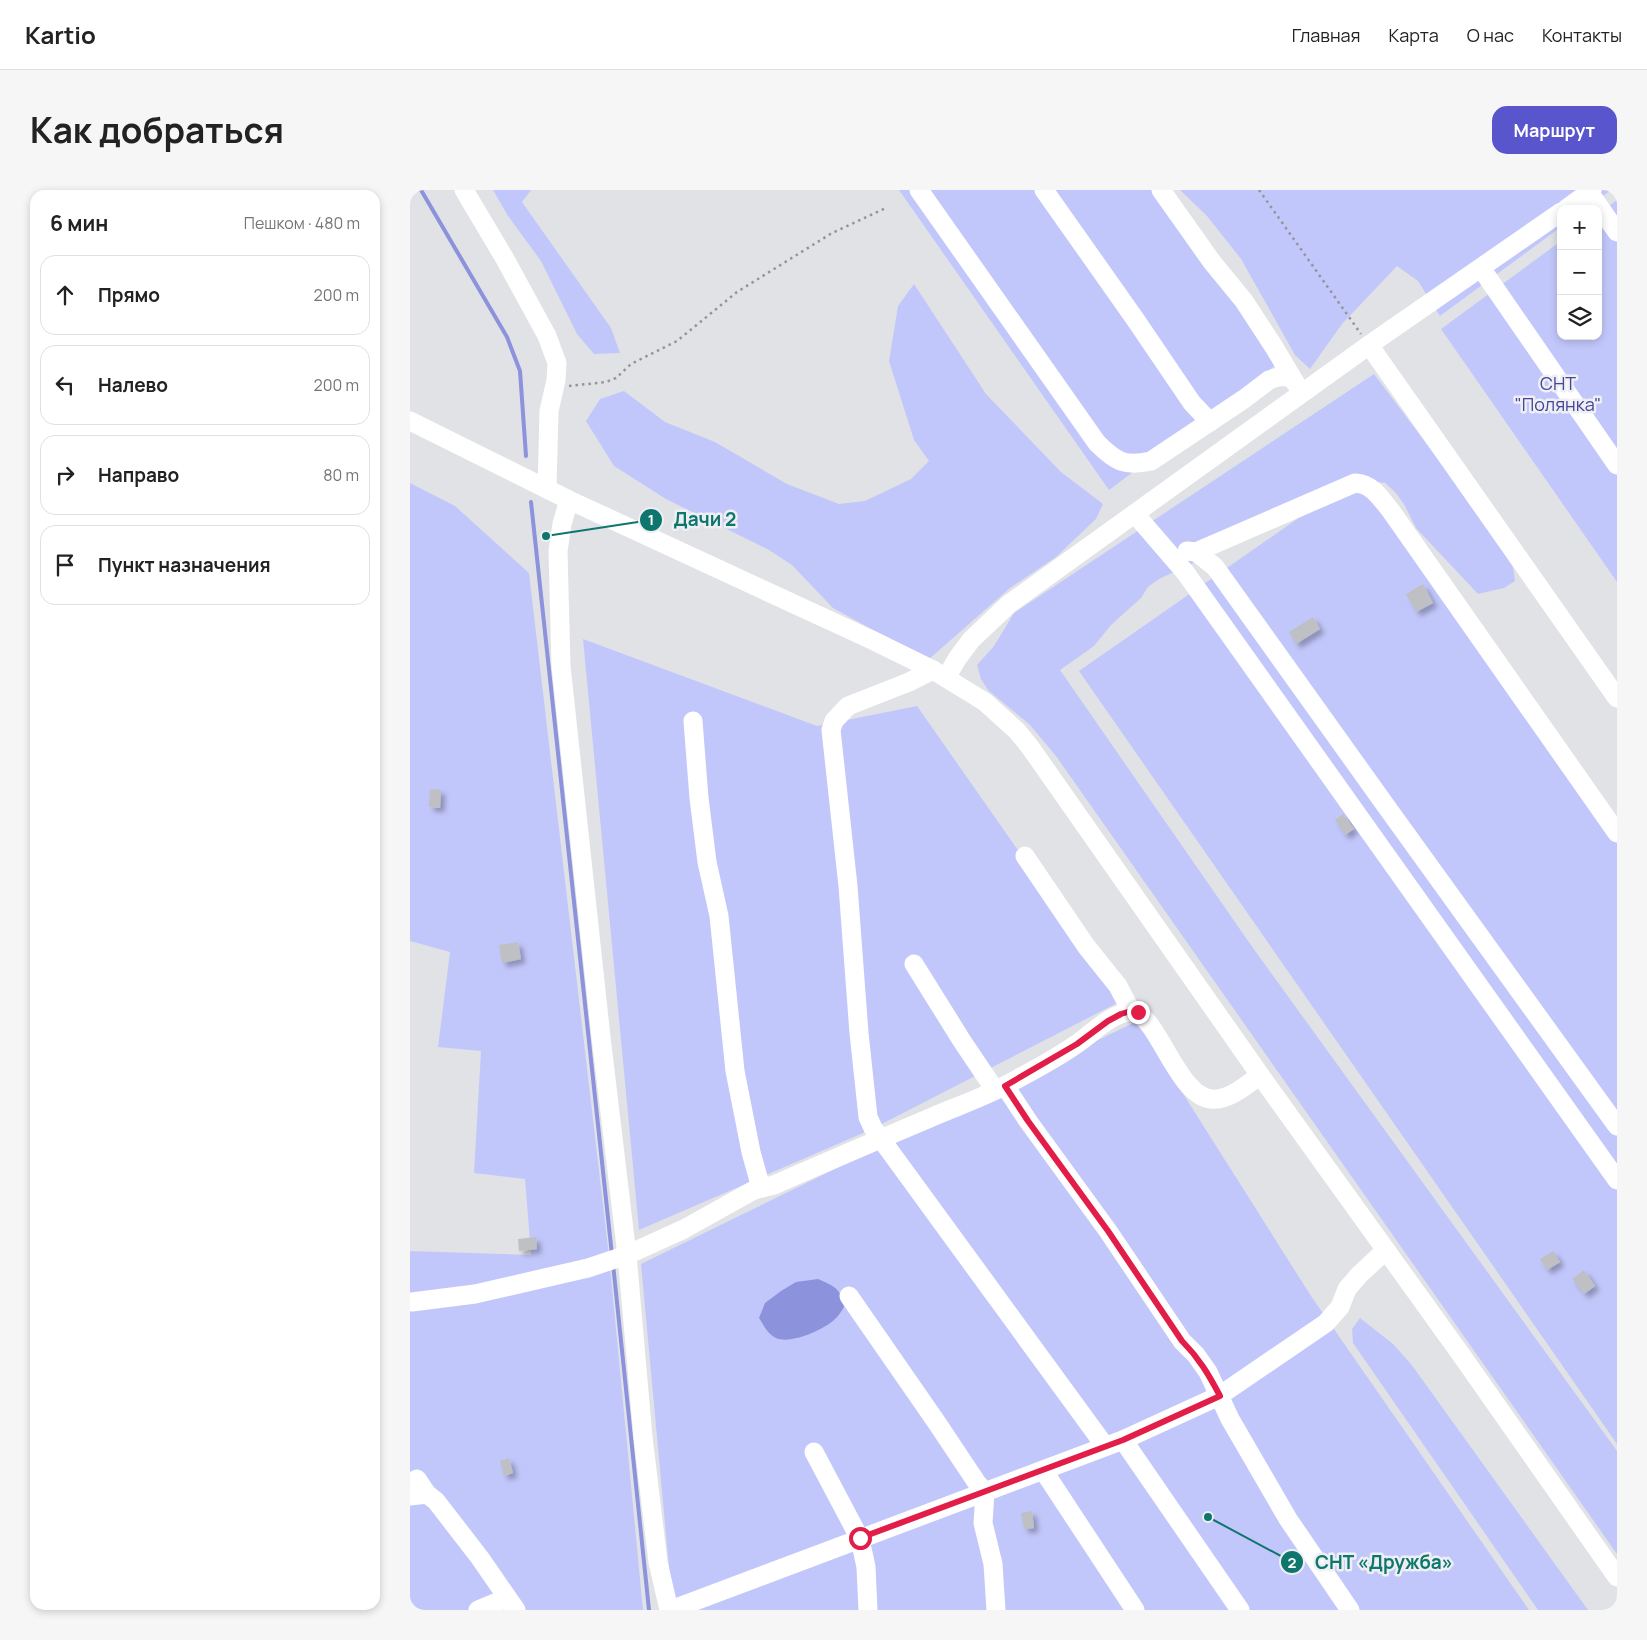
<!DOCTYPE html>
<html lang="ru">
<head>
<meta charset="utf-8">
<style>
  :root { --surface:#fff; --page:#f6f6f6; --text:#222; --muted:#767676; --line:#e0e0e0; --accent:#5955cd }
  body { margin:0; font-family:Manrope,sans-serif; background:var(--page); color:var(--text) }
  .controls { position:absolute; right:15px; top:15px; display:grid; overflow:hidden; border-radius:10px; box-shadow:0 2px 8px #0003 }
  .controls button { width:45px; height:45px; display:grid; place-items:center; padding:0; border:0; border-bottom:1px solid var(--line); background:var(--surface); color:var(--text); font:25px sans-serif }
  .stop { position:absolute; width:15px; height:15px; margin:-11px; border:4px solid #e11d48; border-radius:50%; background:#fff }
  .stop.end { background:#e11d48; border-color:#fff; box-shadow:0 1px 5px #0008 }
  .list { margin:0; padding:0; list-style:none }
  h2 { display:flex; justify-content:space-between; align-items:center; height:65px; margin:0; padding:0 20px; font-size:21px }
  h2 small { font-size:16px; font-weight:400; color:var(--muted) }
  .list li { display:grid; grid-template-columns:32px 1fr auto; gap:15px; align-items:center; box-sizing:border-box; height:80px; margin:0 10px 10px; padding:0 10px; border:1px solid var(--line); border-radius:15px }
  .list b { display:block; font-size:19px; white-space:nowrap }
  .list em { font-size:16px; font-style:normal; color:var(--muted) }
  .icon { flex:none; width:28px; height:28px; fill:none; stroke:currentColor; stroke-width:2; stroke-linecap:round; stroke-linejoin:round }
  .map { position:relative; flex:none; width:1207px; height:1420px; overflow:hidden; border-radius:15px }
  header { display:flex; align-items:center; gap:30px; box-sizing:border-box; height:70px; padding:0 25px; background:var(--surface); border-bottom:1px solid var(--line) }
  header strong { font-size:24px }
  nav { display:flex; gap:28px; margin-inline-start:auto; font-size:18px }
  .intro { display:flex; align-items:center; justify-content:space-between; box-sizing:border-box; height:120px; padding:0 30px }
  h1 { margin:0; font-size:35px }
  .button { padding:12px 22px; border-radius:15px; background:var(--accent); color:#fff; font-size:18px; font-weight:700 }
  main { display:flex; gap:30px; padding:0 30px }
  aside { flex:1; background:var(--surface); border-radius:15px; box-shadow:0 2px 8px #0003 }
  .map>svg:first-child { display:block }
</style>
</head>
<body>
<header>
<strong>Kartio</strong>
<nav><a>Главная</a><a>Карта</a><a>О нас</a><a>Контакты</a></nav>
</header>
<div class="intro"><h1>Как добраться</h1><a class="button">Маршрут</a></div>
<main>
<aside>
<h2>6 мин<small>Пешком · 480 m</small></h2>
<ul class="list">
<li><svg class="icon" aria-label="ahead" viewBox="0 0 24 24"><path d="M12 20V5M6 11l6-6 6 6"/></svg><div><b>Прямо</b></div><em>200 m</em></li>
<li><svg class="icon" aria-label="left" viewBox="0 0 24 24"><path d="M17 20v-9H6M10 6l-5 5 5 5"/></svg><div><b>Налево</b></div><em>200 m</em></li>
<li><svg class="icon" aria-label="right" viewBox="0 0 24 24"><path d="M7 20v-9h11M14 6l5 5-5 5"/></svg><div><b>Направо</b></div><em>80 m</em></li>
<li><svg class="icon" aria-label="arrive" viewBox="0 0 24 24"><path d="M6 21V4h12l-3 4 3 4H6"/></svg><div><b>Пункт назначения</b></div></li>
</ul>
</aside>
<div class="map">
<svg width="1207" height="1420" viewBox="0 0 1207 1420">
  <defs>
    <filter id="shadow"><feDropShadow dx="4.5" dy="4.5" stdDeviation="2.5" flood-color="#0004"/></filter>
  </defs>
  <rect width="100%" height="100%" fill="#e1e2e6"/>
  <g fill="#c2c7fb">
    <path d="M83,0H121L112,12L201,138L210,163L184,164L167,144L131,71L98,26Z"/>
    <path d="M489,0H762L878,166L699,300Z"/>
    <path d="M770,0H1201L1176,19H1151V37L1030,126L1008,91L987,76L932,134L900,179L885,165L831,69L797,26Z"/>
    <path d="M1207,10V392L1031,139L1151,51V146H1188V24Z"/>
    <path d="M504,94L576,204L651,282L693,314L686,329L646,367L600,398L518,470L423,418L382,375L359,360L256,309L204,276L176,231L190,209L214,201L255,232L305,252L377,294L429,314L455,311L501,289L519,271L504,250L479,171L488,116Z"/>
    <path d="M964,184L1067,321L1103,377L1105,391L1094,398L1068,404L1006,338L994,314L985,302L975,293L966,292L1207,640V1254L669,481L933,297L838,347L749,389L738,397L731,408L701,435L684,456L650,480L843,758L1207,1261V1364L646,566L620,535L578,500L571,489L567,475L584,456L604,423Z"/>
    <path d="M0,293L45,316L119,383L199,1066L233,1420H0V1061L121,1065L115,989L64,983L71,861L28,857L40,762L0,751Z"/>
    <path d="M173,449L407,536L507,516L713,810L460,940L229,1040Z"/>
    <path d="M727,831L901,1106L1119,1420H263L231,1074Z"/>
    <path d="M950,1128L983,1154L1001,1174L1178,1420H1128L943,1153L942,1139Z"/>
  </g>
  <path fill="#8c92dc" d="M408,1089C424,1096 431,1098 434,1117C432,1120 430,1124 427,1127C418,1138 381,1155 366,1148C358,1144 354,1136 349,1128L355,1113L371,1101L386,1092Z"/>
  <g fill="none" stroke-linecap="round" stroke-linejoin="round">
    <g stroke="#8c92dc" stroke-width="4">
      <path d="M11,0L97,147L110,181L116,266"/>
      <path d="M121,312L202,1065"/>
      <path d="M203,1074L239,1420"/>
    </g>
  </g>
  <g fill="#bfc0c4" filter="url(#shadow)">
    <path d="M1013,394L1023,413L1006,422L996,404Z"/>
    <path d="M903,427L910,439L886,454L879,442Z"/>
    <path d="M20,599L31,600L30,618L19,617Z"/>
    <path d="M933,624L944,639L935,645L925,630Z"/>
    <path d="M108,752L111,769L92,773L89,755Z"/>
    <path d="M126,1047L127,1059L109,1061L108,1049Z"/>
    <path d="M1143,1061L1150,1072L1137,1080L1130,1069Z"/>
    <path d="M1174,1080L1185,1096L1174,1104L1162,1089Z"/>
    <path d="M99,1268L103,1283L94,1286L90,1271Z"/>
    <path d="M622,1321L624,1338L614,1339L611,1323Z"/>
  </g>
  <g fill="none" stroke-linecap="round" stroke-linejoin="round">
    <g stroke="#949598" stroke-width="2.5" stroke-dasharray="2.5 4" stroke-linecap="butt">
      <path d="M849,0L951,144"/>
      <path d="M159,196L196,192L206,188L221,174L267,151L327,102L422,43L476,18"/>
    </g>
    <g stroke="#fff" stroke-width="19">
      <path d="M54,0L95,69L137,146L147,173L146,190L139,221L137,299"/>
      <path d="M509,0L687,253C706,272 715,277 741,271L834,209L859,190L871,186L881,188"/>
      <path d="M634,0L725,129L782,213L800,232"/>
      <path d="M751,0L802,72L834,111L864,157L886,194"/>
      <path d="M1179,2L1207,42"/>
      <path d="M1156,19L1182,0"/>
      <path d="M1071,78L1207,275"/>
      <path d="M959,155L1207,508"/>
      <path d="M0,231L159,310L462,450L523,480L575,512L607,541L620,557L850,885L1052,1166L1207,1387"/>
      <path d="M159,310L152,334L148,361L151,476L191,847L217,1065L233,1247L248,1372L259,1420"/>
      <path d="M725,324L775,382L1207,990"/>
      <path d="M777,361L786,362L945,293C963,294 970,308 981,321L1207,643"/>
      <path d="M786,362L805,377L981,623L1207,936"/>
      <path d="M523,480L499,492L438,516L424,531L421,540L438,696L449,843L458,927L463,938L695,1256"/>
      <path d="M536,488L547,469L561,450L599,414L959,155L1151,22"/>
      <path d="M283,531L289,608L297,672L309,726L325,881L341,962L351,998"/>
      <path d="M615,666L676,756L708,796L721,821"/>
      <path d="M504,774L552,851L585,900"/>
      <path d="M595,896L618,931L698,1041L772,1151L786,1165L798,1182L820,1229L878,1329L940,1420"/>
      <path d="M439,1106L527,1233L567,1293L575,1302L573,1333L583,1374L586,1420"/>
      <path d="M2,1112L65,1104L178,1078L217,1065L274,1039L344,1000L364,995C416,972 468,950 520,928C545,917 572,908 596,895C620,882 646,869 668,853C684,842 699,825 719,822C748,817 767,916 808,909C823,907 838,894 850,885"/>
      <path d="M713,1250L830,1420"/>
      <path d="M404,1262L450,1349L456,1377L458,1420"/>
      <path d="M633,1280L725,1420"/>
      <path d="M7,1289L17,1304"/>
      <path d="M0,1306L17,1304L26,1311L70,1368L106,1420"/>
      <path d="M68,1420L97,1408"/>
      <path d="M261,1420L713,1250L809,1206L916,1133L930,1117L937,1099L949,1085L976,1060"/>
    </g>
  </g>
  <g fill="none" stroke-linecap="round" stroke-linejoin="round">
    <path stroke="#e11d48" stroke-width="6" d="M450,1348L713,1250L810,1206C799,1185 789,1168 772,1151L698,1041L618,931L595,896L667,854L698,831L711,824L721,821L728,822"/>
  </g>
  <g text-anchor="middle" stroke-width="5" stroke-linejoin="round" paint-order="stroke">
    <g font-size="18" fill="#45439b" stroke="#eeeff3">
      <text x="1148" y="200">СНТ<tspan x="1148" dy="21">"Полянка"</tspan></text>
    </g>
  </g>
  <path fill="none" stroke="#0f766e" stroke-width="2" d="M136 346L241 330M798 1327L882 1372"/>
  <g fill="#0f766e" stroke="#eeeff3" stroke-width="2">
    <circle cx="136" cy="346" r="5"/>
    <circle cx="798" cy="1327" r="5"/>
    <circle cx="241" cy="330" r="12"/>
    <circle cx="882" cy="1372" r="12"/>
  </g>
  <g font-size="15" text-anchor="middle" font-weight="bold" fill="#fff">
    <text x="241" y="335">1</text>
    <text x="882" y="1378">2</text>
  </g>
  <g font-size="19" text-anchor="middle" font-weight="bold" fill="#0f766e" stroke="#eeeff3" stroke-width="5" stroke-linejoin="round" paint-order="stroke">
    <text x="295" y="336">Дачи 2</text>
    <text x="974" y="1379">СНТ «Дружба»</text>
  </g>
</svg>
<div class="controls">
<button>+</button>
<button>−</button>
<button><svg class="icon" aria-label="layers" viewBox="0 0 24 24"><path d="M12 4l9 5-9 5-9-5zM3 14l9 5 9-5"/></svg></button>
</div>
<div class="stop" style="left:450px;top:1348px"></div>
<div class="stop end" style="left:728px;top:822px"></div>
</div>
</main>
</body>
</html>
